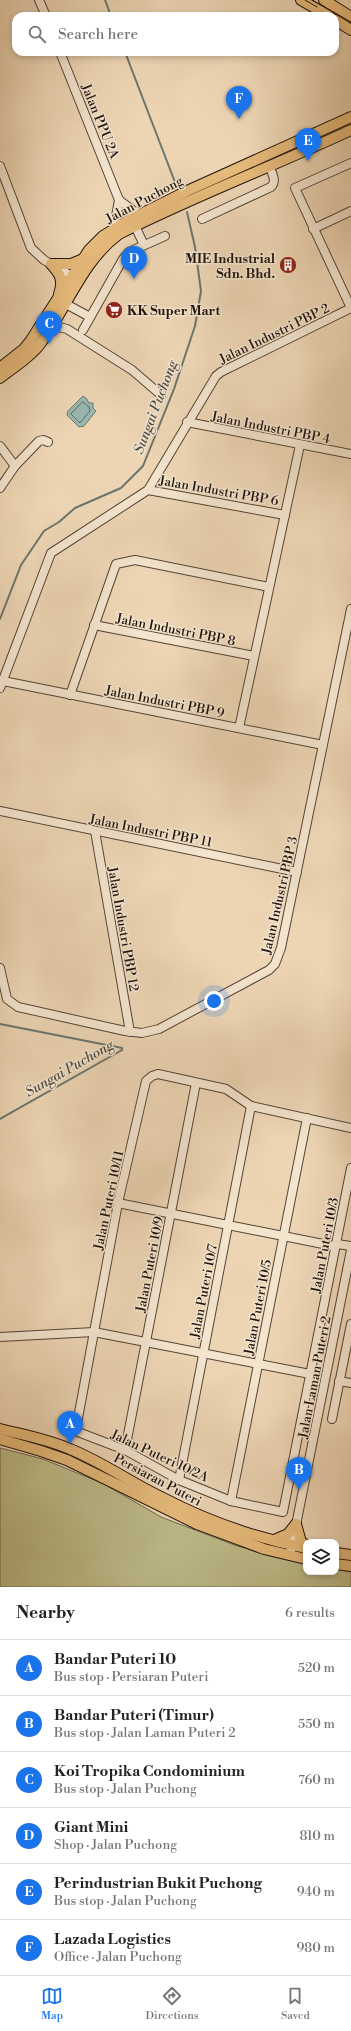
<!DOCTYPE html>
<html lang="en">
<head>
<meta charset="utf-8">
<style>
  :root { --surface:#fff; --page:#f2f2f2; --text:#222; --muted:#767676; --line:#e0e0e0; --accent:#1a73e8 }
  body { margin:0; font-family:"Libre Bodoni",serif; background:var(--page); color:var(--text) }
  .controls { position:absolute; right:12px; bottom:12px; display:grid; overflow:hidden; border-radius:8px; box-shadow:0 2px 6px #0003 }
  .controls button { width:36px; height:36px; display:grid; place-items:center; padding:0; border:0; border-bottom:1px solid var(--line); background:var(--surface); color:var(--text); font:20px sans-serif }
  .you { position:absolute; left:214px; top:1001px; width:14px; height:14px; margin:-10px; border:3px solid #fff; border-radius:50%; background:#1a73e8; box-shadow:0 0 0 6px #1a73e833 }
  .badge { display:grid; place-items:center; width:26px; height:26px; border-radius:50%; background:var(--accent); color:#fff; font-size:13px; font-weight:700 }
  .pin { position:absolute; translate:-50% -33px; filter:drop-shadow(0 1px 2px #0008) }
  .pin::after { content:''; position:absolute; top:21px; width:14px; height:12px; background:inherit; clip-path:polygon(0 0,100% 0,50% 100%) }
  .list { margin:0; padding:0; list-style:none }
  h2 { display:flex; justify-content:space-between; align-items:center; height:52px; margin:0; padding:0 16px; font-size:17px }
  h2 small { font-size:13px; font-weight:400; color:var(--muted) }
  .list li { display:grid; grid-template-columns:26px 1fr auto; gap:12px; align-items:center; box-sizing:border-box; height:56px; padding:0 16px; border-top:1px solid var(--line) }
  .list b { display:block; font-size:15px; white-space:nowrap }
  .list p { margin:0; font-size:13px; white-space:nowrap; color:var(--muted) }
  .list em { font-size:13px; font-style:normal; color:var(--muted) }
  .icon { flex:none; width:22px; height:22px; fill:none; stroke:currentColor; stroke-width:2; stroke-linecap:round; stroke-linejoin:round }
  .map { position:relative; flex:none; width:351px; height:1587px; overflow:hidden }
  .search { position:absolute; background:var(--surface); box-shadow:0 2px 6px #0003; left:12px; right:12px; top:12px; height:44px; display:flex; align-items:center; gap:10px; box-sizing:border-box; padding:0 14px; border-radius:12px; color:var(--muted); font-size:15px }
  .sheet { height:388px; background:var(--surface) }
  nav { display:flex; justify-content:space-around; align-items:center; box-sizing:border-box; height:56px; border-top:1px solid var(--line); background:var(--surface); font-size:11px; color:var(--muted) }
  nav a { display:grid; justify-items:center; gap:2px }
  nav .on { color:var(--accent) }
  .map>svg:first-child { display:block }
</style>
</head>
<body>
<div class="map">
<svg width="351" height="1587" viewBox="0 0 351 1587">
  <rect width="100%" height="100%" fill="#edd5b4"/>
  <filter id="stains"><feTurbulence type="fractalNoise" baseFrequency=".005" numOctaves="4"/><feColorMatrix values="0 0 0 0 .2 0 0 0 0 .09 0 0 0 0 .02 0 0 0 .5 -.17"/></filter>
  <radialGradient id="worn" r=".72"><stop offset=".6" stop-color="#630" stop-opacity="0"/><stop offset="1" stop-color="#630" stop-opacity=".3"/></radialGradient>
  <path fill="#bdbc8a" stroke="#6f684c" d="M0,1448L43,1459L104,1484L161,1517L237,1546L306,1564V1572H336V1569L351,1572V1587H0Z"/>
  <path fill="#99b8b1" stroke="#69766f" d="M83,396L86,398L89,403H93V408L96,411L84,426L79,427L67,415L68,411Z"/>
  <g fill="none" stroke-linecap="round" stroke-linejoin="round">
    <path stroke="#5d665f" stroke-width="1" d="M83,402L89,407L90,411L80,423L71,414Z"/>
    <g stroke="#69766f" stroke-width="2">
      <path d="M105,0L111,16"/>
      <path d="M125,52L178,190"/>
      <path d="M0,619L21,565L44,531L59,522L75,508L121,488L143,466L174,389L195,326L201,291L195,247L187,212"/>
      <path d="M0,1024L122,1048V1050L0,1119"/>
    </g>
    <defs>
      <g id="minor">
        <path d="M39,0L46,16"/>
        <path d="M60,52L119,200L139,215"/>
        <path d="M351,163L295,188L351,308"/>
        <path d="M0,166L31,248L44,260L77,279"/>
        <path d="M202,219L271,187C277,181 272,174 270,167"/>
        <path d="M135,226L144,245"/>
        <path d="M114,228L119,200"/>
        <path d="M313,229L351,211"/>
        <path d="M66,304L90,317"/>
        <path d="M49,330L59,327L67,329L132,370L161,395"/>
        <path d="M83,330L123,259L129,252L165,236"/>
        <path d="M187,422L351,454"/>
        <path d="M0,446L15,466"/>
        <path d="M0,488L15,466L39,441L43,440L48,442"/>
        <path d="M148,490L285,515"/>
        <path d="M94,625L254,656"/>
        <path d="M3,681L323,745"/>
        <path d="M0,688L51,553L148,490L216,376L221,372L351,308"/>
        <path d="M70,695L116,564L135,560L269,587"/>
        <path d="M239,728L300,445"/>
        <path d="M0,811L297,872"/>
        <path d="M95,831L130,1032"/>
        <path d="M0,968L7,999L18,1007L125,1031L142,1033L159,1029L269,970L275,964L281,948L351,609"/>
        <path d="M351,1128L251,1106L226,1089L158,1074L152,1076L146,1081L118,1203L76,1429L78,1432L125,1450L179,1480L231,1501L283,1512L351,1168"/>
        <path d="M118,1203L333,1246L337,1244L351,1246"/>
        <path d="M0,1337L94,1332L310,1374"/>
        <path d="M339,1381L351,1383"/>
        <path d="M332,1419L351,1324"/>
        <path d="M125,1450L196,1083"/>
        <path d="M179,1480L251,1106"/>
        <path d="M231,1501L307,1118"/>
        <path d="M291,1550L351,1250"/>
      </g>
      <g id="major">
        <path d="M301,0L329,16"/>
        <path d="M324,0L351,17"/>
        <path d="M335,20L351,30"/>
        <path d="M51,264C60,274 64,280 59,294"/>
        <path d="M51,264H71L83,259"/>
        <path d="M0,368L24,349L31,340L89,250L103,236L127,221L187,191L351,117"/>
        <path d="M0,378C13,367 30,358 40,344C67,308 82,261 119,234C194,196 274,166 351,130"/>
        <path d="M0,1429C24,1435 47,1439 70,1449C102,1462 130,1482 161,1497C207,1521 255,1538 306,1548"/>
        <path d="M0,1439L41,1451L67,1460L197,1524L264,1549L306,1559"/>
        <path d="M296,1524L301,1542L306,1545"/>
        <path d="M274,1540L288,1534L296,1524"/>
        <path d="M336,1553L351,1555"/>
        <path d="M336,1564L351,1566"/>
      </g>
    </defs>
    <use href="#minor" stroke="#544437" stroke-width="10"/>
    <use href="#major" stroke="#21140d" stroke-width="12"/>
    <use href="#minor" stroke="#f3e4ce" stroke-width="8"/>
    <use href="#major" stroke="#e6ba7a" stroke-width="10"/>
    <g stroke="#21140d" stroke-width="1">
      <path d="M305,0L317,7"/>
      <path d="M312,0L351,22"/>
    </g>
  </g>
  <defs>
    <symbol id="building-disc" viewBox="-11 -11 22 22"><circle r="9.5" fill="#8f2418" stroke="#f3e4ce"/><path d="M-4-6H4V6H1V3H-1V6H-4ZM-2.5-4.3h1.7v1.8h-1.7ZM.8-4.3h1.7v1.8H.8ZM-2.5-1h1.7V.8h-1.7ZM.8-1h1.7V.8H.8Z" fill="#fff"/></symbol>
    <symbol id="supermarket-disc" viewBox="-11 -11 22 22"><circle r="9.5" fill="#8f2418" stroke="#f3e4ce"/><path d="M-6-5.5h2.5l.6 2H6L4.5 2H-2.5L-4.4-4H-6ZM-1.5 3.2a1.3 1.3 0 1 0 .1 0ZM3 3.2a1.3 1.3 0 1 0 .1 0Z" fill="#fff"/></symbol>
  </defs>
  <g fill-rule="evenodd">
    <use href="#building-disc" x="278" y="255" width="20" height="20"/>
    <use href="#supermarket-disc" x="104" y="300" width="20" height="20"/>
  </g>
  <g text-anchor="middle" stroke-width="3" stroke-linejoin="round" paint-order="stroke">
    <g font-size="13" fill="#21140d" stroke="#f3e4ce">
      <text transform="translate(101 121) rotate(68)" y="5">Jalan PPU 2A</text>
      <text transform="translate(144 199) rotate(-28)" y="5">Jalan Puchong</text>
      <text transform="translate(274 333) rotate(-26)" y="5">Jalan Industri PBP 2</text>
      <text transform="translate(271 427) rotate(11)" y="5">Jalan Industri PBP 4</text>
      <text transform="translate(219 490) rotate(10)" y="5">Jalan Industri PBP 6</text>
      <text transform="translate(176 629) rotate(11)" y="5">Jalan Industri PBP 8</text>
      <text transform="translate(165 701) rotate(11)" y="5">Jalan Industri PBP 9</text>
      <text transform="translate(151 830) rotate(11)" y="5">Jalan Industri PBP 11</text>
      <text transform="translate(279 895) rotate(-77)" y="5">Jalan Industri PBP 3</text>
      <text transform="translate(124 929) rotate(80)" y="5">Jalan Industri PBP 12</text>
      <text transform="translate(108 1200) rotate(-78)" y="5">Jalan Puteri 10/11</text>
      <text transform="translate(324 1245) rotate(-79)" y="5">Jalan Puteri 10/3</text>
      <text transform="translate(149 1264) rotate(-79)" y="5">Jalan Puteri 10/9</text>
      <text transform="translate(203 1291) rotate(-79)" y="5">Jalan Puteri 10/7</text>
      <text transform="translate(257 1307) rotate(-79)" y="5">Jalan Puteri 10/5</text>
      <text transform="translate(314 1377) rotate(-79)" y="5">Jalan Laman Puteri 2</text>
      <text transform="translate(160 1455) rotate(25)" y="5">Jalan Puteri 10/2A</text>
      <text transform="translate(158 1479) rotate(28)" y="5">Persiaran Puteri</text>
    </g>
    <g font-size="13" font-weight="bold" fill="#21140d" stroke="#f3e4ce" text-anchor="end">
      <text x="275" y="263">MIE Industrial<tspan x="275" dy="15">Sdn. Bhd.</tspan></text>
      <text x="127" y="315" text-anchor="start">KK Super Mart</text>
    </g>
    <g font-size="14" font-style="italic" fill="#4b4d46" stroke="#f3e4ce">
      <text transform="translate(155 407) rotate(-69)" y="5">Sungai Puchong</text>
      <text transform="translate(69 1068) rotate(-30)" y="5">Sungai Puchong</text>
    </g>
  </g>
  <rect width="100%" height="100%" filter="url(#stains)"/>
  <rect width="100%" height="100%" fill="url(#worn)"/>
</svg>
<div class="controls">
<button><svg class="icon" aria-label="layers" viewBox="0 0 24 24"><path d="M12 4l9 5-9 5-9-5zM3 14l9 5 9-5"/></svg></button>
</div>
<div class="you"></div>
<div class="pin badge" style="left:70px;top:1444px">A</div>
<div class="pin badge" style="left:299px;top:1490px">B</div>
<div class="pin badge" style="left:49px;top:344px">C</div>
<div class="pin badge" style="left:134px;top:279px">D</div>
<div class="pin badge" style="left:308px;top:161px">E</div>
<div class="pin badge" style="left:239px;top:119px">F</div>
<div class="search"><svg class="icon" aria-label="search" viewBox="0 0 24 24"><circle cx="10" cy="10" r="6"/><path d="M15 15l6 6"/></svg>Search here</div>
</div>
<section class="sheet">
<h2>Nearby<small>6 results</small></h2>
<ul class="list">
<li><span class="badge">A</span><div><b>Bandar Puteri 10</b><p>Bus stop · Persiaran Puteri</p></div><em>520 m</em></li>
<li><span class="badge">B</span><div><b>Bandar Puteri (Timur)</b><p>Bus stop · Jalan Laman Puteri 2</p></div><em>550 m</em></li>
<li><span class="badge">C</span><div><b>Koi Tropika Condominium</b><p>Bus stop · Jalan Puchong</p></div><em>760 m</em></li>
<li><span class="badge">D</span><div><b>Giant Mini</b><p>Shop · Jalan Puchong</p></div><em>810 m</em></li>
<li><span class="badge">E</span><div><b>Perindustrian Bukit Puchong</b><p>Bus stop · Jalan Puchong</p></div><em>940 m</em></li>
<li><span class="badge">F</span><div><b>Lazada Logistics</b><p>Office · Jalan Puchong</p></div><em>980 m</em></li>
</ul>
</section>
<nav>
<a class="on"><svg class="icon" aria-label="map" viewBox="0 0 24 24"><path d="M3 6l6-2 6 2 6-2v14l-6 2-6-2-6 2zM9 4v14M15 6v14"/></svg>Map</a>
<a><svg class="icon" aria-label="directions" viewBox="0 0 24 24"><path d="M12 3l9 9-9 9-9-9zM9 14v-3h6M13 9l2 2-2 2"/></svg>Directions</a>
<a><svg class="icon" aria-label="saved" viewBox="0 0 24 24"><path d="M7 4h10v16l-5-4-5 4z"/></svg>Saved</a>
</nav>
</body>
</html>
